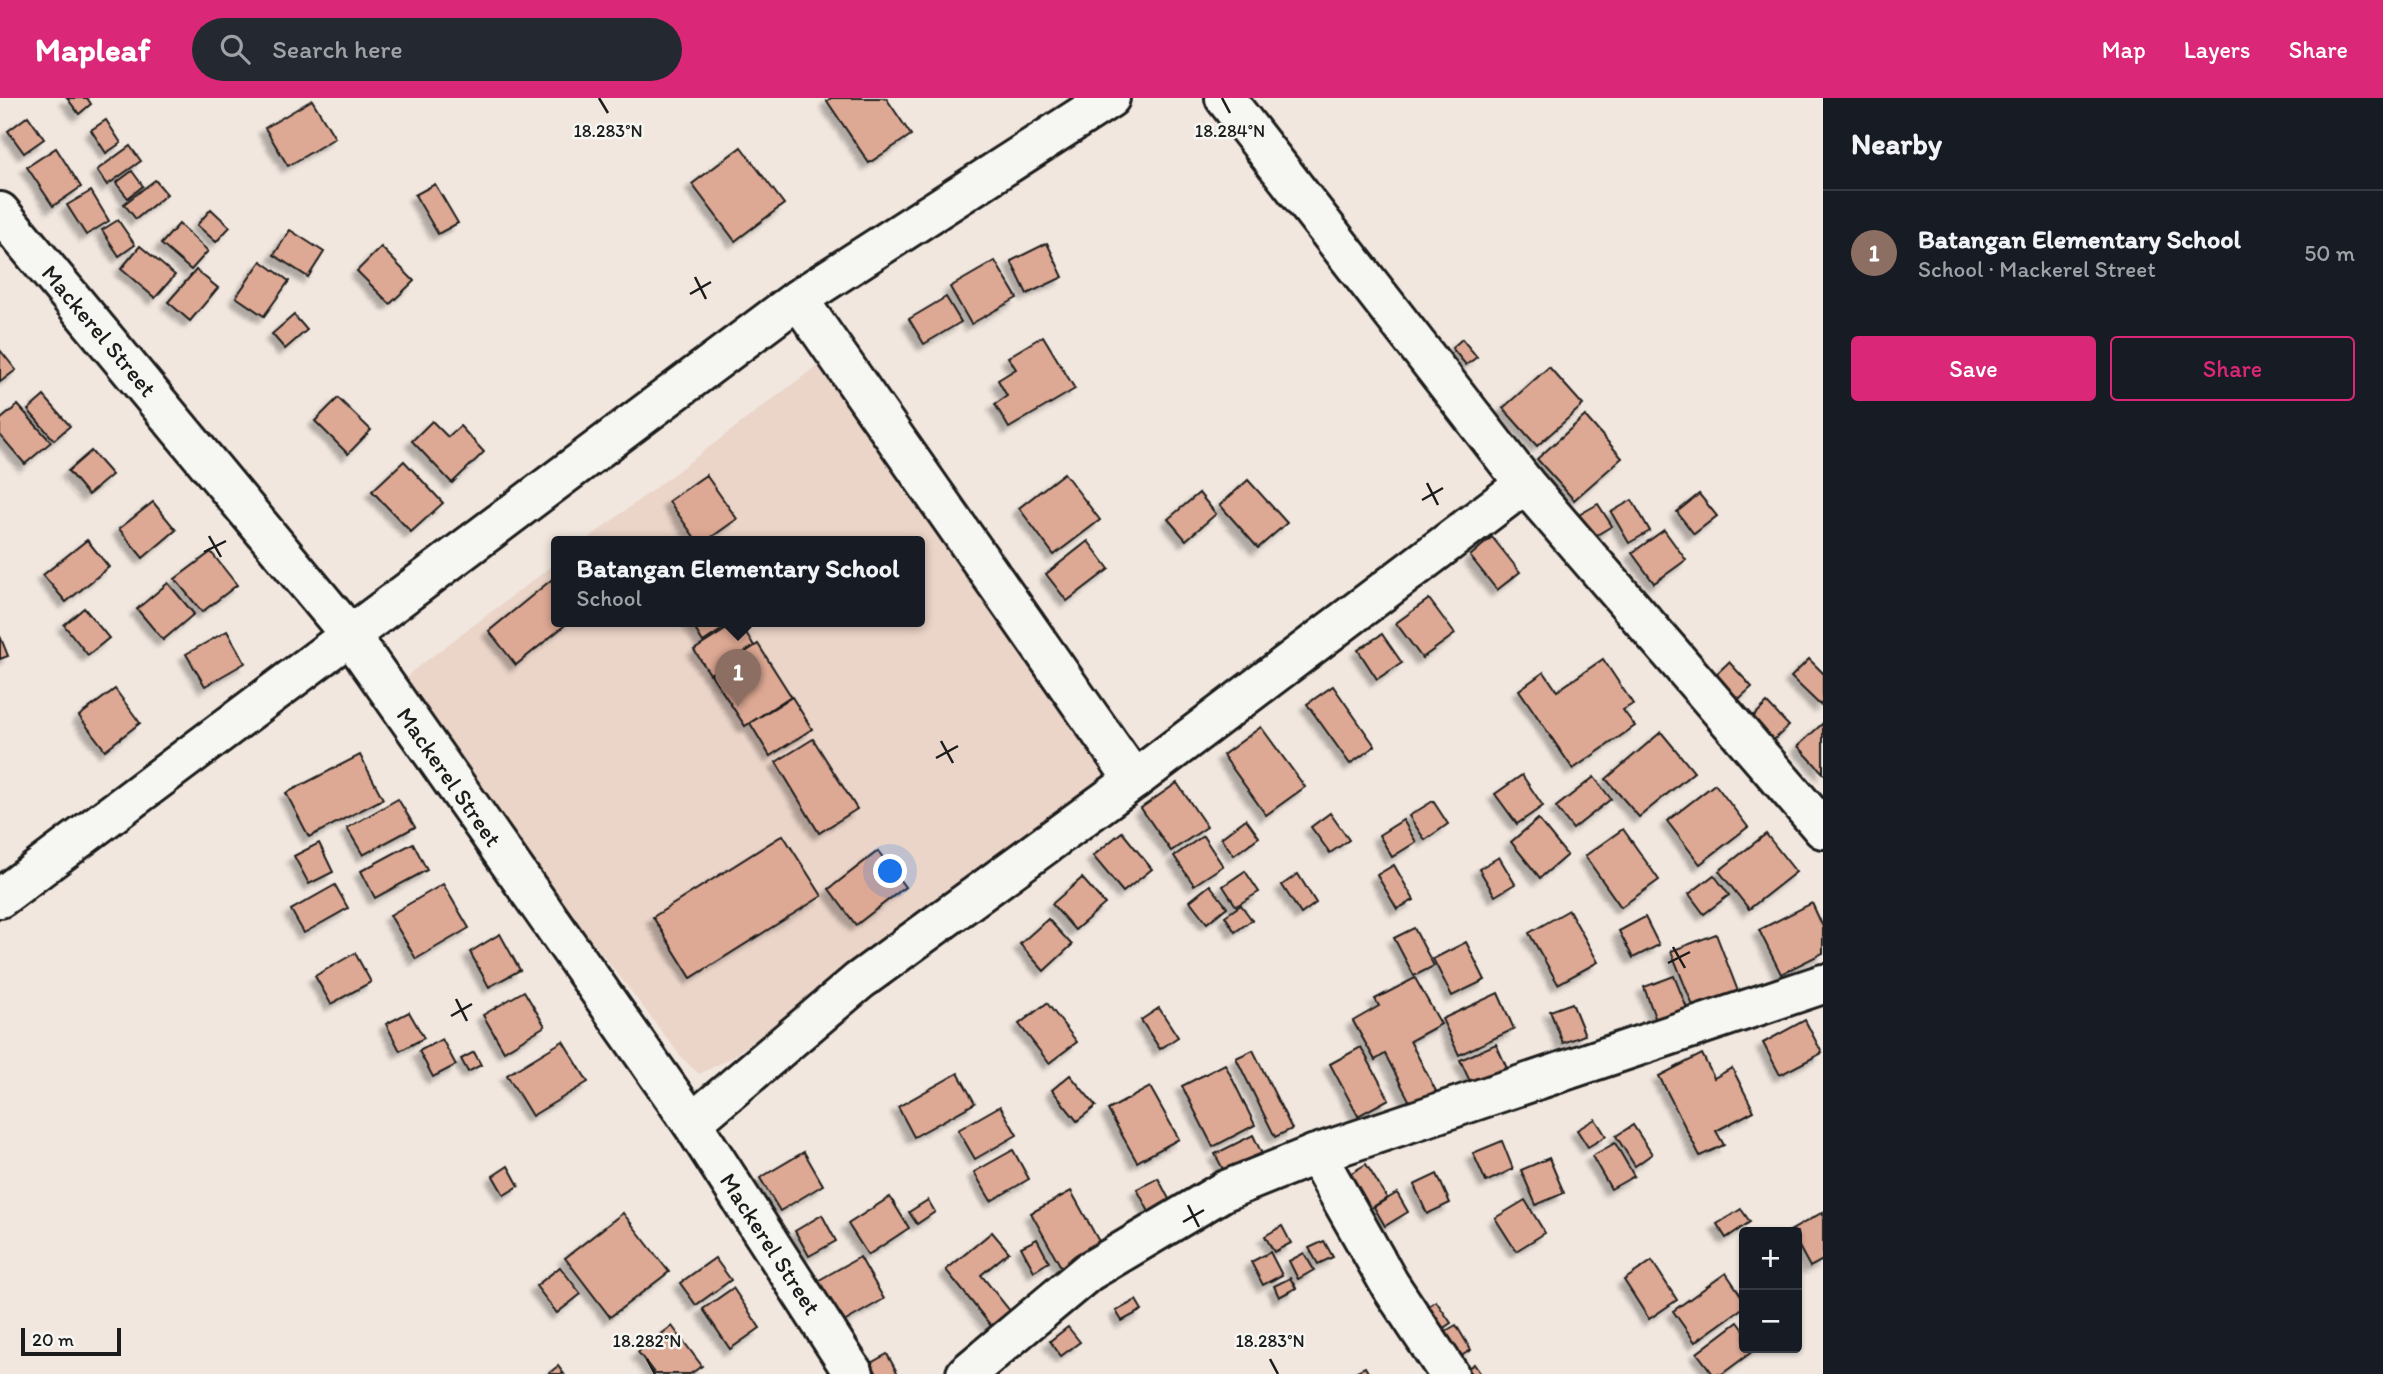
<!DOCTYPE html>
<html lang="en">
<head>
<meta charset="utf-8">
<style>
  :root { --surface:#171b24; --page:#242831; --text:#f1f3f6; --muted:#9ea1a6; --line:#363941; --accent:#db2777 }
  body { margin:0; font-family:Itim,sans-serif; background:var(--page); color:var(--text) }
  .controls { position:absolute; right:21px; bottom:21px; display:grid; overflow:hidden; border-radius:7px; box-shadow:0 2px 5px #0004 }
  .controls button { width:63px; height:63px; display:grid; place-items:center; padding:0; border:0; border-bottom:2px solid var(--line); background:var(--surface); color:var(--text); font:35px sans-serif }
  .scale { position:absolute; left:21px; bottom:18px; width:100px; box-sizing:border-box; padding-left:7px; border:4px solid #1c1c1c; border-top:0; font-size:19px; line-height:24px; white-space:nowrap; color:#1c1c1c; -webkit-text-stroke:5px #f6f6f2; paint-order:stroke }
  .you { position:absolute; left:891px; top:774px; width:24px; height:24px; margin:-18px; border:5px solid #fff; border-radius:50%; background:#1a73e8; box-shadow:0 0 0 10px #1a73e833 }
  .badge { display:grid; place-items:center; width:46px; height:46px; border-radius:50%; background:var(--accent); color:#fff; font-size:23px; font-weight:700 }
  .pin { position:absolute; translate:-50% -58px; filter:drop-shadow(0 2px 4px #0008) }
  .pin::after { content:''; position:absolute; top:37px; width:24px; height:21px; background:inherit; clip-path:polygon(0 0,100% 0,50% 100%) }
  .popup { position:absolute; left:551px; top:438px; width:374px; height:91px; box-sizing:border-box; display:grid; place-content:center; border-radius:7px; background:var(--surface); filter:drop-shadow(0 2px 5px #0005); font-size:23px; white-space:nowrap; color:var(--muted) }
  .popup b { font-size:26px; color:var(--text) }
  .popup::after { content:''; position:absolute; left:50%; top:100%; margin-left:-14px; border:14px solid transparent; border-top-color:var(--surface) }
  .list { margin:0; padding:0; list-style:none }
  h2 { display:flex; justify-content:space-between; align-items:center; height:91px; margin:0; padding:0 28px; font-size:30px }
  h2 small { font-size:23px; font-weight:400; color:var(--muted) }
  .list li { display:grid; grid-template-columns:46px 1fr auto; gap:21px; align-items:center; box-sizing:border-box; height:126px; padding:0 28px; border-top:2px solid var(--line) }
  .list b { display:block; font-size:26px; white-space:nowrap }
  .list p { margin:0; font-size:23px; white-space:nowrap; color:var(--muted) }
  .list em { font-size:23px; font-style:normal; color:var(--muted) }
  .actions { display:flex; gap:14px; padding:21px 28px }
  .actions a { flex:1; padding:16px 0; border:2px solid var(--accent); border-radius:7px; text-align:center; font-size:24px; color:var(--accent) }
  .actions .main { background:var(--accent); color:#fff }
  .icon { flex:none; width:38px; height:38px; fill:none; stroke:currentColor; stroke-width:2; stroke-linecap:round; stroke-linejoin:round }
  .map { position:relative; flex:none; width:1823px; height:1276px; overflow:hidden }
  header { display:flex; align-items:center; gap:42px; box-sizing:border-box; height:98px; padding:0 35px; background:var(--accent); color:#fff }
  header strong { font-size:33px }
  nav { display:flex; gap:38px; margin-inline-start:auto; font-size:24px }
  .search { width:490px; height:63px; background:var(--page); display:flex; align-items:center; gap:18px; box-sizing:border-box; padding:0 24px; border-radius:38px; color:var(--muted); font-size:26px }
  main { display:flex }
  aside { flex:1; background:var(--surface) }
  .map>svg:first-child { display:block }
</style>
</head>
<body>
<header>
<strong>Mapleaf</strong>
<div class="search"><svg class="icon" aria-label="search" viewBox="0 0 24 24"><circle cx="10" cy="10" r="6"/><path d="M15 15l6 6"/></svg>Search here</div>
<nav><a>Map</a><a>Layers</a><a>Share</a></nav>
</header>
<main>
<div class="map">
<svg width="1823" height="1276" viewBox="0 0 1823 1276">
  <defs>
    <filter id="shadow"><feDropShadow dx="-6" dy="6" stdDeviation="2" flood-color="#0004"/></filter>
  </defs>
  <rect width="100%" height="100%" fill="#f1e7df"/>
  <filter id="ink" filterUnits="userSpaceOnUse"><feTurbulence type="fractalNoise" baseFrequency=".0143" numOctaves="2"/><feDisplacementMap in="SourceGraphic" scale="14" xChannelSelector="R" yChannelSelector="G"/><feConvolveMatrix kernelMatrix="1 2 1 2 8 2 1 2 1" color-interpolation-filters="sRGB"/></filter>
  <g filter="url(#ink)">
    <path fill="#ebd4c8" d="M822,264L1106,676L731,960L699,976L683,961L424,625L402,592L410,575L556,465V523H920V443H585Z"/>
    <g fill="#dea994" stroke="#1c1c1c" stroke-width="2" filter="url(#shadow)">
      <path d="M67,0H87L91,6L79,16Z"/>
      <path d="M831,0H886L911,37L869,65L827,3Z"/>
      <path d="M312,2L335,40L288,68L265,30Z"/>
      <path d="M28,18L44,41L24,55L8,33Z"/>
      <path d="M106,22L121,45L106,55L91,32Z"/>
      <path d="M130,48L141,63L107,87L97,72Z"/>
      <path d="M741,49L784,106L735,143L692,86Z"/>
      <path d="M56,50L81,89L53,108L27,69Z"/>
      <path d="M132,73L143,88L128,100L116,85Z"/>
      <path d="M155,82L167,96L136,121L124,106Z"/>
      <path d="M435,86L458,125L438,136L415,97Z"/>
      <path d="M91,93L109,123L86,137L67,107Z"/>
      <path d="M211,111L230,129L216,144L197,127Z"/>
      <path d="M118,122L135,147L119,158L102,132Z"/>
      <path d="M179,126L208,153L191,172L161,146Z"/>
      <path d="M290,132L324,154L308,179L274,157Z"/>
      <path d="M1047,145L1063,179L1027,196L1011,163Z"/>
      <path d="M140,148L175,177L155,200L121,171Z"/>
      <path d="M381,149L414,183L390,206L357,173Z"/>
      <path d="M261,163L289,183L264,218L236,199Z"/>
      <path d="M995,163L1017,200L971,226L950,189Z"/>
      <path d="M196,172L218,190L190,223L168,204Z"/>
      <path d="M946,199L961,224L924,246L909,221Z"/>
      <path d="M294,217L307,232L285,251L272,236Z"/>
      <path d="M1043,238L1075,291L1009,330L995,306L1007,298L998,282L1016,271L1008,259Z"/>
      <path d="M1462,241L1477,259L1466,267L1452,250Z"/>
      <path d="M0,252L16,272L0,284Z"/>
      <path d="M1549,269L1583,307L1537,348L1503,310Z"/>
      <path d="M44,298L70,328L54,342L28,312Z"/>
      <path d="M338,300L371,332L348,356L315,323Z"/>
      <path d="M18,307L51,344L25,366L0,337V322Z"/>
      <path d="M1585,318L1622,360L1574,402L1537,361Z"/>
      <path d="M432,323L448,339L460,328L484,354L452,385L412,343Z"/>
      <path d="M91,353L112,377L88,397L68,373Z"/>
      <path d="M404,363L443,405L411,434L372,393Z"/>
      <path d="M1064,375L1100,422L1054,457L1019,410Z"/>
      <path d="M706,377L737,421L706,443H697L669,403Z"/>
      <path d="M1248,382L1287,425L1258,450L1220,407Z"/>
      <path d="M1199,395L1216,416L1186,442L1168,421Z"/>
      <path d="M1699,396L1717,418L1694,436L1677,414Z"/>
      <path d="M1632,402L1650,433L1629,445L1611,414Z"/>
      <path d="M153,404L176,432L143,460L119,431Z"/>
      <path d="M1598,406L1612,428L1590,441L1577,418Z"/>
      <path d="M1664,432L1686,462L1654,485L1632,455Z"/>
      <path d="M1492,439L1520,474L1497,492L1470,458Z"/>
      <path d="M87,442L109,469L66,504L43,477Z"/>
      <path d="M1088,443L1109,471L1067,503L1046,476Z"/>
      <path d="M211,454L237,487L202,514L175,481Z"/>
      <path d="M556,478V523H570L516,567L489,533Z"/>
      <path d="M168,485L194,516L163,542L137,511Z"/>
      <path d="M1429,501L1455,536L1422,560L1396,525Z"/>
      <path d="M84,510L109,540L88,557L64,527Z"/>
      <path d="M690,523H735L703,544Z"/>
      <path d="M739,523L754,548L710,576L694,552Z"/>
      <path d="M227,533L245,565L205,588L186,556Z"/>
      <path d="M1382,536L1402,565L1377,581L1358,552Z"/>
      <path d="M0,538L8,558L0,561Z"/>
      <path d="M758,546L791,598L745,628L711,576Z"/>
      <path d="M1603,561L1633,606L1623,612L1635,628L1573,671L1519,592L1544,574L1557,593Z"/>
      <path d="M1809,561L1823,575V604L1820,607L1791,579Z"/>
      <path d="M1729,564L1752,589L1732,607L1709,583Z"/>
      <path d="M1333,588L1375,648L1350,666L1307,606Z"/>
      <path d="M115,591L140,625L105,652L79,618Z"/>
      <path d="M792,599L812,631L770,658L750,625Z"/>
      <path d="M1767,605L1789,628L1766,649L1745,627Z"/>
      <path d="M1823,625V675L1798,648Z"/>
      <path d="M1261,629L1305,689L1266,717L1223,657Z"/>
      <path d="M1661,634L1694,674L1639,719L1606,681Z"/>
      <path d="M813,641L857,711L819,735L776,664Z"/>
      <path d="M360,657L383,701L309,739L286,695Z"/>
      <path d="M1522,677L1543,708L1517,726L1495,696Z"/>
      <path d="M1594,679L1611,701L1573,731L1556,709Z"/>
      <path d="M1177,685L1207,729L1171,753L1141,710Z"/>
      <path d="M1715,686L1748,729L1700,766L1667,723Z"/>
      <path d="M398,701L415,729L363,757L347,730Z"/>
      <path d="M1433,703L1448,726L1425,742L1409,718Z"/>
      <path d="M1330,715L1349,742L1330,755L1311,729Z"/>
      <path d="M1246,721L1259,739L1234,757L1221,740Z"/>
      <path d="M1538,721L1567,757L1540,780L1511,744Z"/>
      <path d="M1403,722L1416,744L1392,759L1379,737Z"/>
      <path d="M1623,731L1659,782L1621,809L1585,758Z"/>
      <path d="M1122,734L1152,771L1123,794L1093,758Z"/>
      <path d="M1766,736L1796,774L1749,811L1719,773Z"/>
      <path d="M783,737L822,798L691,880L653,819Z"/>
      <path d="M1203,738L1223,768L1194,787L1174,758Z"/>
      <path d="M319,745L333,774L309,786L294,758Z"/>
      <path d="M413,745L427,772L375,800L361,773Z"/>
      <path d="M878,753L905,789L856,827L829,791Z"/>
      <path d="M1499,759L1515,786L1495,798L1479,771Z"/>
      <path d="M1394,767L1414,802L1397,811L1377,777Z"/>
      <path d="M1245,773L1259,794L1236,808L1223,788Z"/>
      <path d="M1298,776L1316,805L1301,816L1282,787Z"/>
      <path d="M1714,777L1729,797L1704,816L1689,796Z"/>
      <path d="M1082,780L1105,806L1075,832L1052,806Z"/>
      <path d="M443,786L469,830L416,861L390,817Z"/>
      <path d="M335,787L348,810L304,835L291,812Z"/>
      <path d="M1210,787L1227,809L1207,825L1190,803Z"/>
      <path d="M1812,805L1823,829V855L1781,876L1759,832Z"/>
      <path d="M1241,807L1252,822L1235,834L1225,818Z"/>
      <path d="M1569,812L1598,864L1558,886L1529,835Z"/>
      <path d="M1645,819L1659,847L1633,860L1619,833Z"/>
      <path d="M1048,821L1072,847L1044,873L1020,846Z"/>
      <path d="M1414,830L1434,868L1414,878L1394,840Z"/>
      <path d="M500,836L520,872L489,889L470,854Z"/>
      <path d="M1716,836L1739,896L1695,913L1671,853Z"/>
      <path d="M1466,844L1485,882L1452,898L1433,861Z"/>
      <path d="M355,855L371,884L331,906L315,878Z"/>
      <path d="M1674,878L1688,913L1657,925L1644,889Z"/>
      <path d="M1415,880L1441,926L1410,943L1436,993L1411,1006L1385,956L1375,962L1353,923L1379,908L1375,901Z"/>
      <path d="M524,893L545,928L504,953L483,917Z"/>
      <path d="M1498,895L1514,931L1459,957L1442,921Z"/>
      <path d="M1047,905L1077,944L1049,965L1019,926Z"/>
      <path d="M1572,905L1585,937L1563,945L1550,913Z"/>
      <path d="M1159,910L1178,939L1160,951L1141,922Z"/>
      <path d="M409,914L424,940L400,953L386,926Z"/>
      <path d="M1805,922L1822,955L1780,977L1763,945Z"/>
      <path d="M442,941L456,967L433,979L419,953Z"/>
      <path d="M563,943L588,984L532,1018L507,977Z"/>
      <path d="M1496,946L1510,977L1474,992L1460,962Z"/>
      <path d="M1361,949L1389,1001L1358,1018L1330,966Z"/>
      <path d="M1253,952L1292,1031L1275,1039L1236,960Z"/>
      <path d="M474,954L481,967L468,974L461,961Z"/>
      <path d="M1702,956L1714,980L1732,970L1754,1013L1716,1033L1724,1047L1700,1058L1659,978Z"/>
      <path d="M1225,966L1255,1027L1213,1049L1182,988Z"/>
      <path d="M958,975L975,1005L914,1039L898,1009Z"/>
      <path d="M1070,977L1096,1008L1077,1023L1052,992Z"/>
      <path d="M1150,989L1179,1041L1137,1064L1108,1012Z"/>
      <path d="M1000,1008L1017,1037L975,1061L958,1032Z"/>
      <path d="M1595,1021L1606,1038L1588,1049L1577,1032Z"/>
      <path d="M1633,1027L1652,1056L1635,1068L1616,1038Z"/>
      <path d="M1253,1037L1262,1056L1225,1075L1215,1056Z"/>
      <path d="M1502,1043L1513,1071L1486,1084L1473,1055Z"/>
      <path d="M1615,1045L1634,1078L1611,1091L1592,1058Z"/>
      <path d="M1013,1052L1029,1081L991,1103L974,1074Z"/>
      <path d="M804,1054L823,1087L780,1113L760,1080Z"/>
      <path d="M1549,1060L1564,1095L1536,1107L1521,1072Z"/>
      <path d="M1366,1066L1387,1100L1360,1117L1338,1083Z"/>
      <path d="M508,1068L519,1088L504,1097L493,1078Z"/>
      <path d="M1437,1076L1450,1105L1427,1116L1414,1087Z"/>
      <path d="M1158,1080L1170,1103L1149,1114L1137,1091Z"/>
      <path d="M1071,1093L1101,1147L1061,1169L1031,1115Z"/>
      <path d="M1397,1095L1408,1114L1385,1128L1374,1109Z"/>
      <path d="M890,1099L909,1130L868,1157L848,1126Z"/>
      <path d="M928,1102L935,1114L917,1126L909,1114Z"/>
      <path d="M1525,1102L1545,1135L1516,1153L1495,1120Z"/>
      <path d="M1741,1111L1750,1124L1726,1140L1717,1126Z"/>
      <path d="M1823,1114V1162L1810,1169L1797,1145V1134L1790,1133Z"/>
      <path d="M623,1115L669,1174L610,1219L565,1160Z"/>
      <path d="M822,1117L836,1143L809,1158L795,1133Z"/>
      <path d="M1282,1128L1291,1145L1274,1154L1265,1138Z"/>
      <path d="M992,1134L1009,1154L981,1177L1011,1214L992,1229L946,1172Z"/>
      <path d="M1037,1141L1049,1164L1034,1173L1021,1149Z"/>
      <path d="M1324,1143L1333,1159L1318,1166L1309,1150Z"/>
      <path d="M1270,1154L1282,1177L1263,1187L1251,1164Z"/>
      <path d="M1304,1155L1314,1172L1298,1181L1289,1163Z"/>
      <path d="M860,1159L884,1201L830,1232L805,1190Z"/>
      <path d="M715,1160L731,1182L696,1207L680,1185Z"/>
      <path d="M1652,1163L1677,1202L1649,1221L1624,1182Z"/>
      <path d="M560,1169L581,1196L557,1215L536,1188Z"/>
      <path d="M1726,1175L1744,1202V1209L1695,1244L1673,1213Z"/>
      <path d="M1290,1180L1296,1190L1279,1199L1274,1188Z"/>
      <path d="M733,1190L760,1230L730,1251L703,1211Z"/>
      <path d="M1136,1202L1142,1212L1122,1223L1116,1213Z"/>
      <path d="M1436,1203L1451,1225L1430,1239L1416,1217Z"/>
      <path d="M1738,1224L1744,1232V1250H1757L1722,1276H1713L1697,1255Z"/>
      <path d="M1456,1227L1471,1252L1448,1266L1432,1241Z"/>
      <path d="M672,1228L702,1268L690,1276H655L638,1254Z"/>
      <path d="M1068,1229L1080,1244L1061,1258L1050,1243Z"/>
      <path d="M887,1256L898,1276H877L871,1265Z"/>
      <path d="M1474,1266L1481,1276H1460Z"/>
      <path d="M558,1268L564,1276H548Z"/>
      <path d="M1365,1269L1369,1276H1351Z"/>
    </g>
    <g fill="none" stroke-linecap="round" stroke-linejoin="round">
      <defs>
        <g id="minor">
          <path d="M1225,0L1525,386L1823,731"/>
          <path d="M0,114L350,537L692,1025L854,1276"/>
          <path d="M798,201L1134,682"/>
          <path d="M0,800L798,201L1110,0"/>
          <path d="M692,1025L859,883L1134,682L1525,386"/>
          <path d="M1316,1056L1390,1187L1449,1276"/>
          <path d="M966,1276L1088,1174L1224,1093L1316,1056L1823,886"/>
        </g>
      </defs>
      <use href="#minor" stroke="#1c1c1c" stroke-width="44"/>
      <use href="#minor" stroke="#f6f6f2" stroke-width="38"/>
    </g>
  </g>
  <path fill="none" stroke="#1c1c1c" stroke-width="2.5" d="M599,0L608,15M1222,0L1230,15M695,179L706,201M690,196L711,184M1427,385L1438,407M1422,402L1443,390M209,438L221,459M204,454L226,443M941,643L953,665M936,660L958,648M1673,849L1685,870M1668,865L1690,854M456,901L467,923M451,918L472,906M1188,1107L1199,1129M1183,1124L1204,1112M647,1261L655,1276M1270,1261L1278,1276"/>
  <g text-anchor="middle" stroke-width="5" stroke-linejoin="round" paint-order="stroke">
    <g font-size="24" fill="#1c1c1c" stroke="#f6f6f2">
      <text transform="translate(99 233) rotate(50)" y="8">Mackerel Street</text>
      <text transform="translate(449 679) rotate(55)" y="8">Mackerel Street</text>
      <text transform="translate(770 1146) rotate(57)" y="8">Mackerel Street</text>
    </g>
  </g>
  <g font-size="18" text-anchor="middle" fill="#1c1c1c" stroke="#f6f6f2" stroke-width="5" stroke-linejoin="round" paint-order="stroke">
    <text x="608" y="39">18.283°N</text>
    <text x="1230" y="39">18.284°N</text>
    <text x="647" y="1249">18.282°N</text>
    <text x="1270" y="1249">18.283°N</text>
  </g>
</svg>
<div class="controls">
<button>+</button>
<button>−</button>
</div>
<div class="scale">20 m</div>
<div class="you"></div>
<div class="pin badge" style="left:738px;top:609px;background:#8d6e63">1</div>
<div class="popup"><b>Batangan Elementary School</b>School</div>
</div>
<aside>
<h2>Nearby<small></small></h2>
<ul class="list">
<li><span class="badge" style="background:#8d6e63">1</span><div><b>Batangan Elementary School</b><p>School · Mackerel Street</p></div><em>50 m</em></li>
</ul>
<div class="actions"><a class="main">Save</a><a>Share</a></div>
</aside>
</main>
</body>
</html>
